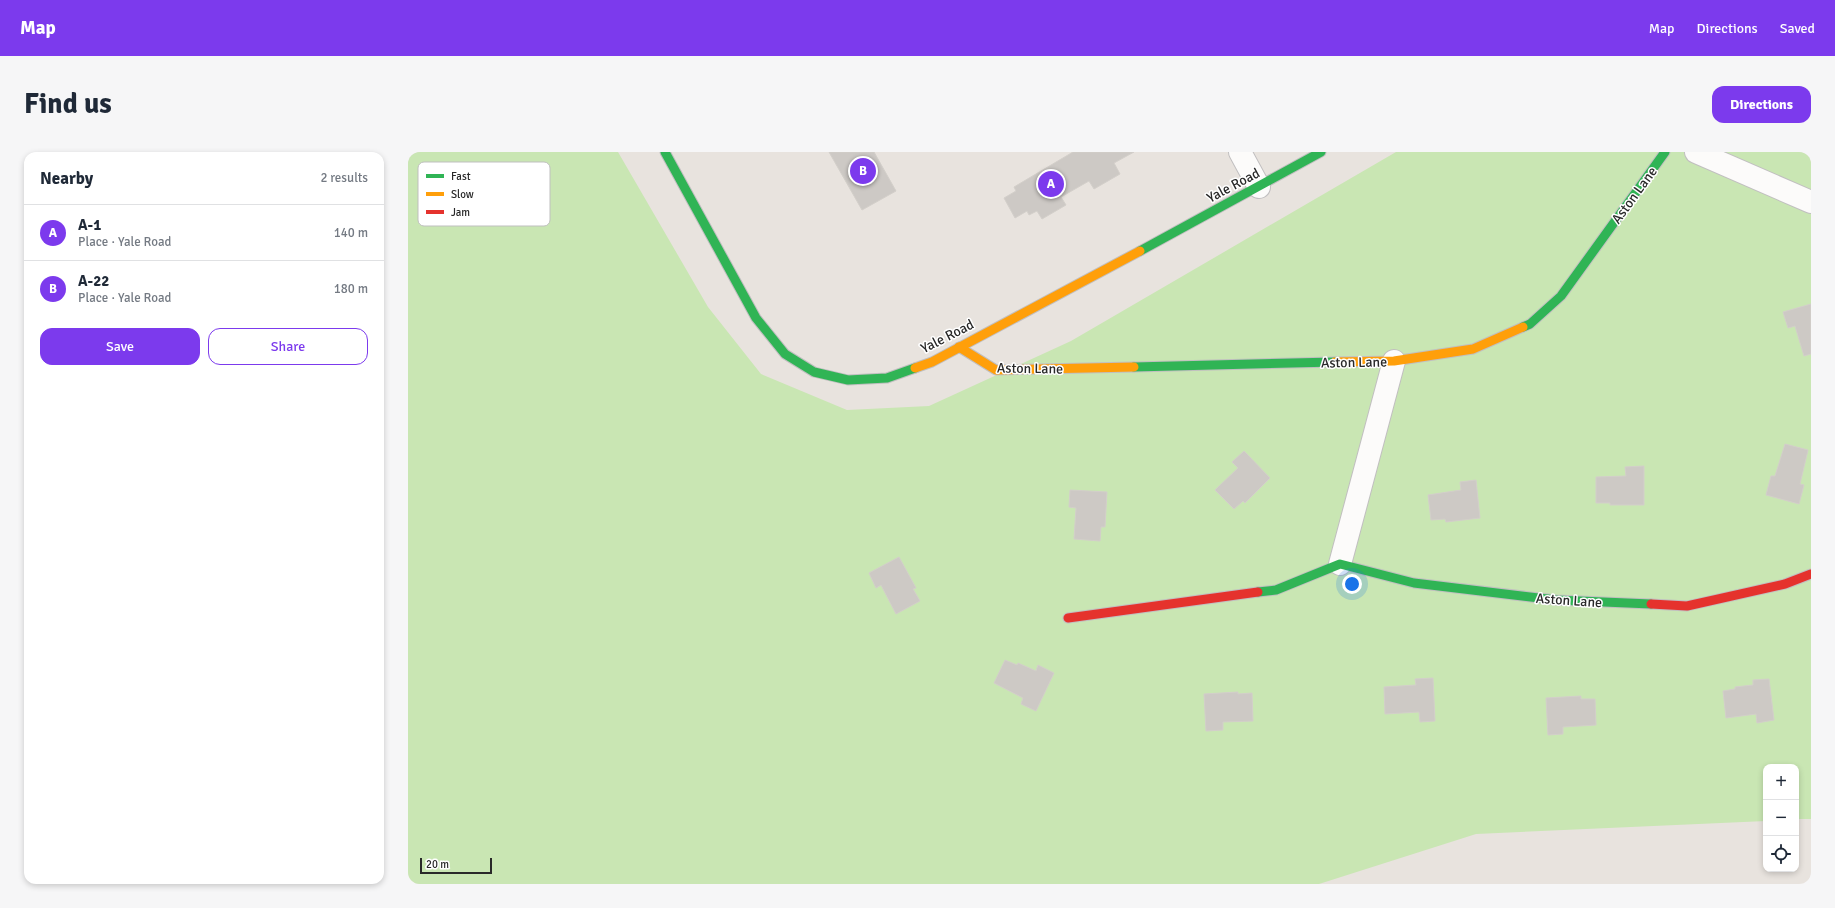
<!DOCTYPE html>
<html lang="en">
<head>
<meta charset="utf-8">
<style>
  :root { --surface:#fff; --page:#f6f6f7; --text:#1f2937; --muted:#747a83; --line:#e0e1e3; --accent:#7c3aed }
  body { margin:0; font-family:Signika,sans-serif; background:var(--page); color:var(--text) }
  .controls { position:absolute; right:12px; bottom:12px; display:grid; overflow:hidden; border-radius:8px; box-shadow:0 2px 6px #0003 }
  .controls button { width:36px; height:36px; display:grid; place-items:center; padding:0; border:0; border-bottom:1px solid var(--line); background:var(--surface); color:var(--text); font:20px sans-serif }
  .scale { position:absolute; left:12px; bottom:10px; width:72px; box-sizing:border-box; padding-left:4px; border:2px solid #292929; border-top:0; font-size:11px; line-height:14px; white-space:nowrap; color:#292929; -webkit-text-stroke:3px #fff; paint-order:stroke }
  .you { position:absolute; left:944px; top:432px; width:14px; height:14px; margin:-10px; border:3px solid #fff; border-radius:50%; background:#1a73e8; box-shadow:0 0 0 6px #1a73e833 }
  .badge { display:grid; place-items:center; width:26px; height:26px; border-radius:50%; background:var(--accent); color:#fff; font-size:13px; font-weight:700 }
  .pin { position:absolute; translate:-50% -50%; border:2px solid #fff; box-shadow:0 1px 4px #0006 }
  .list { margin:0; padding:0; list-style:none }
  h2 { display:flex; justify-content:space-between; align-items:center; height:52px; margin:0; padding:0 16px; font-size:17px }
  h2 small { font-size:13px; font-weight:400; color:var(--muted) }
  .list li { display:grid; grid-template-columns:26px 1fr auto; gap:12px; align-items:center; box-sizing:border-box; height:56px; padding:0 16px; border-top:1px solid var(--line) }
  .list b { display:block; font-size:15px; white-space:nowrap }
  .list p { margin:0; font-size:13px; white-space:nowrap; color:var(--muted) }
  .list em { font-size:13px; font-style:normal; color:var(--muted) }
  .actions { display:flex; gap:8px; padding:12px 16px }
  .actions a { flex:1; padding:9px 0; border:1px solid var(--accent); border-radius:12px; text-align:center; font-size:14px; color:var(--accent) }
  .actions .main { background:var(--accent); color:#fff }
  .icon { flex:none; width:22px; height:22px; fill:none; stroke:currentColor; stroke-width:2; stroke-linecap:round; stroke-linejoin:round }
  .map { position:relative; flex:none; width:1403px; height:732px; overflow:hidden; border-radius:12px }
  header { display:flex; align-items:center; gap:24px; box-sizing:border-box; height:56px; padding:0 20px; background:var(--accent); color:#fff }
  header strong { font-size:19px }
  nav { display:flex; gap:22px; margin-inline-start:auto; font-size:14px }
  .intro { display:flex; align-items:center; justify-content:space-between; box-sizing:border-box; height:96px; padding:0 24px }
  h1 { margin:0; font-size:28px }
  .button { padding:10px 18px; border-radius:12px; background:var(--accent); color:#fff; font-size:14px; font-weight:700 }
  main { display:flex; gap:24px; padding:0 24px }
  aside { flex:1; background:var(--surface); border-radius:12px; box-shadow:0 2px 6px #0003 }
  .map>svg:first-child { display:block }
</style>
</head>
<body>
<header>
<strong>Map</strong>
<nav><a>Map</a><a>Directions</a><a>Saved</a></nav>
</header>
<div class="intro"><h1>Find us</h1><a class="button">Directions</a></div>
<main>
<aside>
<h2>Nearby<small>2 results</small></h2>
<ul class="list">
<li><span class="badge">A</span><div><b>A-1</b><p>Place · Yale Road</p></div><em>140 m</em></li>
<li><span class="badge">B</span><div><b>A-22</b><p>Place · Yale Road</p></div><em>180 m</em></li>
</ul>
<div class="actions"><a class="main">Save</a><a>Share</a></div>
</aside>
<div class="map">
<svg width="1403" height="732" viewBox="0 0 1403 732">
  <rect width="100%" height="100%" fill="#e8e3de"/>
  <path fill="#c9e6b3" d="M0,0H210L300,155L353,222L439,258L521,254L663,189L988,0H1403V667H1388V615H1358V669L1068,682L911,732H0Z"/>
  <g fill="#cdc9c5" stroke="#d3cfca">
    <path d="M421,0H466L488,39L454,58Z"/>
    <path d="M665,0H726L706,11L712,22L686,37L681,29L653,45L658,53L634,67L629,59L621,63L619,59L607,66L596,46L608,39L606,35Z"/>
    <path d="M1403,152V202L1396,204L1387,174L1380,176L1375,160Z"/>
    <path d="M1377,292L1400,298L1392,332L1396,333L1391,352L1358,343L1363,324H1367Z"/>
    <path d="M836,299L862,326L837,351L835,349L826,357L807,338L830,316L824,310Z"/>
    <path d="M1236,314V353H1202V351H1188V325L1218,324L1217,315Z"/>
    <path d="M1068,328L1072,366L1038,370L1037,367L1023,368L1020,343L1053,338L1052,330Z"/>
    <path d="M662,338L699,340L697,375H693L692,389L666,387L668,356L661,355Z"/>
    <path d="M491,405L508,436L505,437L512,449L488,462L473,433L468,436L461,421Z"/>
    <path d="M597,508L609,513L610,511L628,519L630,513L646,521L628,559L613,552L615,546L586,531Z"/>
    <path d="M1025,526L1027,569L1012,570L1011,560L977,562L976,535L1008,533L1007,527Z"/>
    <path d="M1361,527L1366,568L1349,571L1348,562L1318,566L1315,539L1327,537V535L1345,533V528Z"/>
    <path d="M830,540V542L844,541L845,569L815,570V578L798,579L796,542Z"/>
    <path d="M1173,544V547H1187L1188,573L1155,575V582L1140,583L1138,546Z"/>
  </g>
  <g fill="none" stroke-linecap="round" stroke-linejoin="round">
    <defs>
      <g id="street">
        <path d="M832,0L851,35"/>
        <path d="M1288,0L1403,50"/>
        <path d="M932,412L986,209"/>
      </g>
      <g id="fast">
        <path d="M257,0L348,166L377,202L406,220L440,228L479,226L507,216"/>
        <path d="M732,99L913,0"/>
        <path d="M1115,175L1122,172L1153,144L1257,0"/>
        <path d="M726,215L927,210"/>
        <path d="M850,440L868,438L932,412L1006,431L1148,448L1243,452"/>
      </g>
      <g id="slow">
        <path d="M551,195L588,218L726,215"/>
        <path d="M927,210L986,209L1065,197L1115,175"/>
        <path d="M507,216L524,210L732,99"/>
      </g>
      <g id="jam">
        <path d="M1243,452L1279,454L1377,432L1403,422"/>
        <path d="M660,466L850,440"/>
      </g>
    </defs>
    <use href="#street" stroke="#c1bfc0" stroke-width="24"/>
    <use href="#fast" stroke="#c1bfc0" stroke-width="11"/>
    <use href="#slow" stroke="#c1bfc0" stroke-width="11"/>
    <use href="#jam" stroke="#c1bfc0" stroke-width="11"/>
    <use href="#street" stroke="#fcfbfa" stroke-width="22"/>
    <use href="#fast" stroke="#30b455" stroke-width="9"/>
    <use href="#slow" stroke="#ff9f0a" stroke-width="9"/>
    <use href="#jam" stroke="#e5322d" stroke-width="9"/>
  </g>
  <g text-anchor="middle" stroke-width="3" stroke-linejoin="round" paint-order="stroke">
    <g font-size="14" fill="#292929" stroke="#fff">
      <text transform="translate(825 33) rotate(-28)" y="5">Yale Road</text>
      <text transform="translate(1226 43) rotate(-54)" y="5">Aston Lane</text>
      <text transform="translate(539 184) rotate(-27)" y="5">Yale Road</text>
      <text transform="translate(946 210) rotate(-1)" y="5">Aston Lane</text>
      <text transform="translate(622 216) rotate(1)" y="5">Aston Lane</text>
      <text transform="translate(1161 448) rotate(4)" y="5">Aston Lane</text>
    </g>
  </g>
  <rect x="10" y="10" width="132" height="64" rx="6" fill="#fff" stroke="#bfbfbf" stroke-width="1"/>
  <rect x="18" y="22" width="18" height="4" fill="#30b455"/>
  <rect x="18" y="40" width="18" height="4" fill="#ff9f0a"/>
  <rect x="18" y="58" width="18" height="4" fill="#e5322d"/>
  <g font-size="11" fill="#292929">
    <text x="43" y="28">Fast</text>
    <text x="43" y="46">Slow</text>
    <text x="43" y="64">Jam</text>
  </g>
</svg>
<div class="controls">
<button>+</button>
<button>−</button>
<button><svg class="icon" aria-label="locate" viewBox="0 0 24 24"><circle cx="12" cy="12" r="6"/><path d="M12 2v4M12 18v4M2 12h4M18 12h4"/></svg></button>
</div>
<div class="scale">20 m</div>
<div class="you"></div>
<div class="pin badge" style="left:643px;top:32px">A</div>
<div class="pin badge" style="left:455px;top:19px">B</div>
</div>
</main>
</body>
</html>
